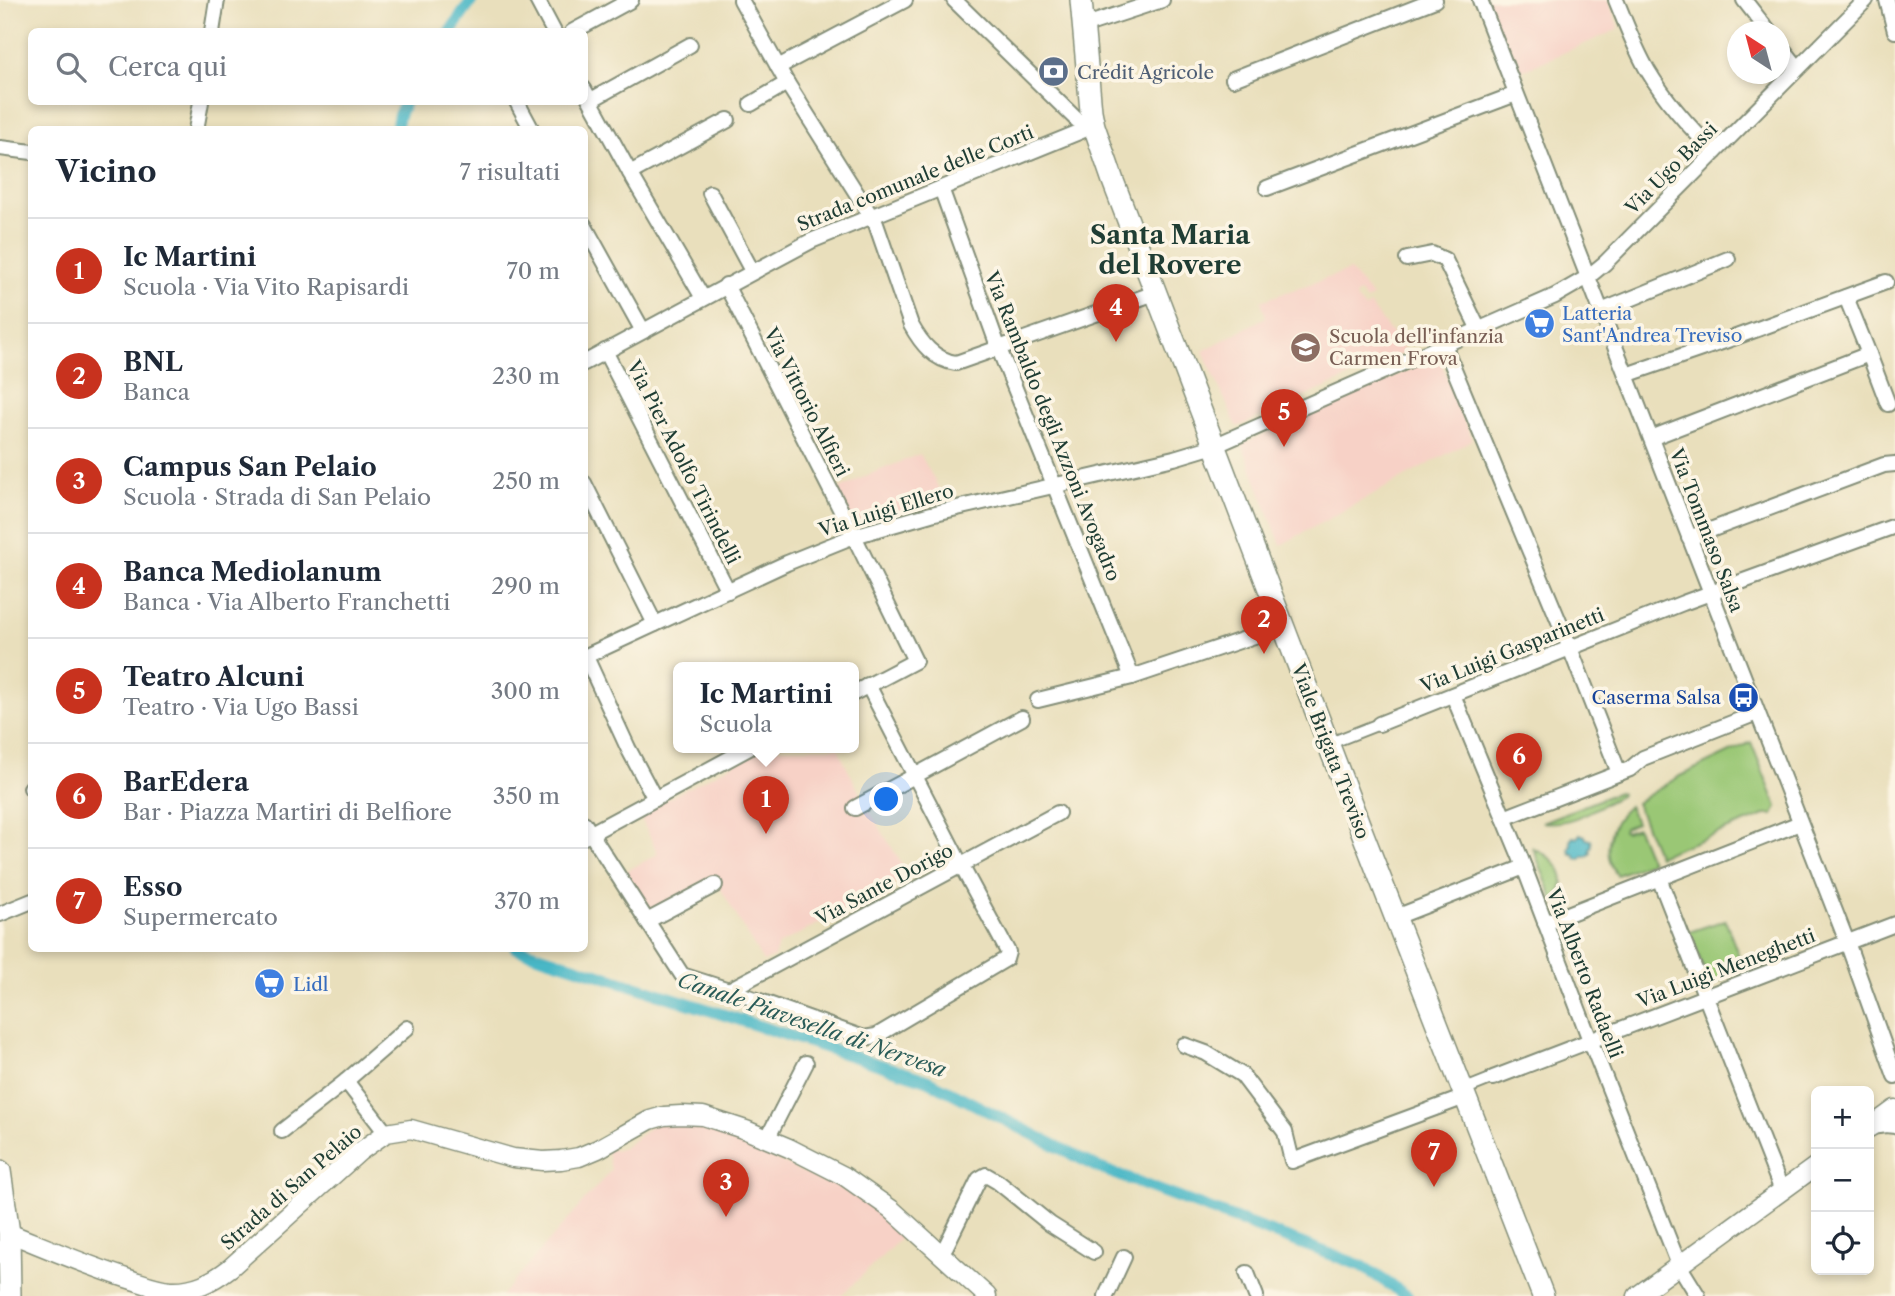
<!DOCTYPE html>
<html lang="it">
<head>
<meta charset="utf-8">
<style>
  :root { --surface:#fff; --page:#f2f2f3; --text:#1f2937; --muted:#747a83; --line:#e0e1e3; --accent:#c8321e }
  body { margin:0; font-family:"Libre Caslon Text",serif; background:var(--page); color:var(--text) }
  .controls { position:absolute; right:21px; bottom:21px; display:grid; overflow:hidden; border-radius:10px; box-shadow:0 4px 10px #0003 }
  .controls button { width:63px; height:63px; display:grid; place-items:center; padding:0; border:0; border-bottom:2px solid var(--line); background:var(--surface); color:var(--text); font:35px sans-serif }
  .compass { position:absolute; left:1727px; top:21px; width:63px; height:63px; border-radius:50%; background:var(--surface); box-shadow:0 4px 10px #0003; rotate:324deg }
  .you { position:absolute; left:887px; top:800px; width:24px; height:24px; margin:-18px; border:5px solid #fff; border-radius:50%; background:#1a73e8; box-shadow:0 0 0 10px #1a73e833 }
  .badge { display:grid; place-items:center; width:46px; height:46px; border-radius:50%; background:var(--accent); color:#fff; font-size:23px; font-weight:700 }
  .pin { position:absolute; translate:-50% -58px; filter:drop-shadow(0 2px 4px #0008) }
  .pin::after { content:''; position:absolute; top:37px; width:24px; height:21px; background:inherit; clip-path:polygon(0 0,100% 0,50% 100%) }
  .popup { position:absolute; left:673px; top:662px; width:186px; height:91px; box-sizing:border-box; display:grid; place-content:center; border-radius:10px; background:var(--surface); filter:drop-shadow(0 2px 5px #0005); font-size:23px; white-space:nowrap; color:var(--muted) }
  .popup b { font-size:26px; color:var(--text) }
  .popup::after { content:''; position:absolute; left:50%; top:100%; margin-left:-14px; border:14px solid transparent; border-top-color:var(--surface) }
  .list { margin:0; padding:0; list-style:none }
  h2 { display:flex; justify-content:space-between; align-items:center; height:91px; margin:0; padding:0 28px; font-size:30px }
  h2 small { font-size:23px; font-weight:400; color:var(--muted) }
  .list li { display:grid; grid-template-columns:46px 1fr auto; gap:21px; align-items:center; box-sizing:border-box; height:105px; padding:0 28px; border-top:2px solid var(--line) }
  .list b { display:block; font-size:26px; white-space:nowrap }
  .list p { margin:0; font-size:23px; white-space:nowrap; color:var(--muted) }
  .list em { font-size:23px; font-style:normal; color:var(--muted) }
  .icon { flex:none; width:38px; height:38px; fill:none; stroke:currentColor; stroke-width:2; stroke-linecap:round; stroke-linejoin:round }
  .map { position:relative; flex:none; width:1895px; height:1296px; overflow:hidden }
  .search { position:absolute; background:var(--surface); box-shadow:0 4px 10px #0003; left:28px; top:28px; width:560px; height:77px; display:flex; align-items:center; gap:18px; box-sizing:border-box; padding:0 24px; border-radius:10px; color:var(--muted); font-size:26px }
  .panel { position:absolute; background:var(--surface); box-shadow:0 4px 10px #0003; left:28px; top:126px; width:560px; height:826px; border-radius:10px }
  .map>svg:first-child { display:block }
</style>
</head>
<body>
<div class="map">
<svg width="1895" height="1296" viewBox="0 0 1895 1296">
  <rect width="100%" height="100%" fill="#fcf5e5"/>
  <filter id="ink" filterUnits="userSpaceOnUse"><feTurbulence type="fractalNoise" baseFrequency=".0143" numOctaves="2"/><feDisplacementMap in="SourceGraphic" scale="14" xChannelSelector="R" yChannelSelector="G"/><feConvolveMatrix kernelMatrix="1 2 1 2 8 2 1 2 1" color-interpolation-filters="sRGB"/></filter>
  <filter id="wash" filterUnits="userSpaceOnUse"><feTurbulence type="fractalNoise" baseFrequency=".00686" numOctaves="4" result="noise"/><feDisplacementMap in="SourceGraphic" scale="28" xChannelSelector="R" yChannelSelector="G"/><feGaussianBlur stdDeviation="1.57" result="paint"/><feColorMatrix in="noise" values="0 0 0 0 0 0 0 0 0 0 0 0 0 0 0 0 0 1.4 0 .05"/><feComposite in="paint" operator="in"/></filter>
  <g filter="url(#wash)">
    <rect width="100%" height="100%" fill="#e9dfbc"/>
    <g fill="#f7d1c6">
      <path d="M1486,0H1608L1619,29L1514,74Z"/>
      <path d="M1350,270L1372,297L1366,301L1360,293L1356,295L1357,300L1365,309L1370,305L1406,352L1237,427L1203,351L1266,317L1261,301Z"/>
      <path d="M1439,357L1472,440L1281,545L1242,444Z"/>
      <path d="M920,454L946,501L854,526L836,491L868,475Z"/>
      <path d="M763,748H838L862,798L909,876L778,945L774,957L763,962L714,877L649,911L619,875L658,854L639,814Z"/>
      <path d="M657,1122L697,1125L719,1129L769,1150L772,1158L825,1183L830,1178L862,1199L904,1235L841,1296H501L611,1170L607,1150L622,1149Z"/>
    </g>
    <g fill="#9ac774" stroke="#5c8254" stroke-width="2">
      <path d="M1751,742L1777,807L1773,815H1765L1658,856L1636,803L1680,776Z"/>
      <path d="M1619,792L1621,794L1620,796C1594,808 1573,826 1542,822Z"/>
      <path d="M1629,806L1636,823L1624,828L1623,831L1625,832L1637,828L1651,862L1617,875C1601,854 1609,823 1629,806Z"/>
      <path d="M1533,848C1546,854 1563,865 1563,882C1562,887 1559,894 1558,899L1554,901Z"/>
      <path d="M1725,920L1745,972L1710,985L1689,932Z"/>
    </g>
    <path fill="#4ab7c6" stroke="#347a7d" stroke-width="2" d="M1580,834L1585,836L1586,839L1591,840L1592,845L1590,849L1591,853L1588,856H1583L1581,859L1576,858L1574,854H1571L1569,849L1571,845L1570,841L1573,837L1577,838Z"/>
    <g fill="none" stroke-linecap="round" stroke-linejoin="round">
      <g stroke="#4ab7c6" stroke-width="12">
        <path d="M450,32L472,0"/>
        <path d="M396,130L399,115L405,102"/>
        <path d="M516,948L927,1080L1099,1168L1362,1266L1407,1296"/>
      </g>
    </g>
  </g>
  <g filter="url(#ink)">
    <g fill="none" stroke-linecap="round" stroke-linejoin="round">
      <defs>
        <g id="pedestrian">
          <path d="M1328,744L1379,724"/>
          <path d="M1463,1090L1493,1078"/>
        </g>
        <g id="minor">
          <path d="M537,0L554,32"/>
          <path d="M741,0L787,83L876,224L911,325C921,343 934,360 956,363L1155,293"/>
          <path d="M954,0L1077,120L1094,126"/>
          <path d="M1480,0L1847,942L1895,1076"/>
          <path d="M1616,0C1626,24 1635,49 1648,71C1666,101 1690,128 1715,152"/>
          <path d="M1744,0L1769,32"/>
          <path d="M1887,0L1895,31"/>
          <path d="M1083,26L1162,0"/>
          <path d="M212,32L217,0"/>
          <path d="M572,32L631,0"/>
          <path d="M1780,45L1798,68"/>
          <path d="M778,67L905,0"/>
          <path d="M1233,79L1435,0"/>
          <path d="M584,89L630,173L703,298"/>
          <path d="M591,100L690,45"/>
          <path d="M517,102L532,130"/>
          <path d="M751,104L787,83"/>
          <path d="M196,130L201,102"/>
          <path d="M0,148L32,152"/>
          <path d="M630,173L728,120"/>
          <path d="M941,188L999,349L1132,677"/>
          <path d="M1267,188L1516,94"/>
          <path d="M710,193L752,271"/>
          <path d="M584,225L643,331"/>
          <path d="M1407,259L1432,254L1445,260L1479,330"/>
          <path d="M726,285L854,536L915,661L854,693"/>
          <path d="M1601,311L1728,259"/>
          <path d="M1444,345L1570,648L1619,773"/>
          <path d="M605,351L728,591"/>
          <path d="M1869,354L1888,404"/>
          <path d="M584,363L811,241L1094,126"/>
          <path d="M1626,375L1725,341L1886,282"/>
          <path d="M1651,438L1869,354L1846,297"/>
          <path d="M584,483L655,624"/>
          <path d="M1689,538L1884,465L1895,464"/>
          <path d="M584,657L787,563L854,536L931,514L1174,458L1214,446L1555,296L1588,277L1605,263L1866,0"/>
          <path d="M586,657L628,748L655,799"/>
          <path d="M1453,695L1519,854L1590,1040L1679,1265L1698,1296"/>
          <path d="M1038,700L1132,677L1284,626"/>
          <path d="M1379,724L1683,603L1895,526"/>
          <path d="M31,788L32,789"/>
          <path d="M855,808L1022,718"/>
          <path d="M1504,818L1630,769L1643,758L1757,713"/>
          <path d="M584,823L682,975L729,990L864,1038L876,1036L1006,959L1008,952L961,865L868,685"/>
          <path d="M584,837L749,748"/>
          <path d="M1659,878L1782,1191"/>
          <path d="M0,914L32,901"/>
          <path d="M1396,917L1524,867"/>
          <path d="M647,921L715,885"/>
          <path d="M1545,923L1800,823"/>
          <path d="M729,990L1058,813"/>
          <path d="M1184,1045L1206,1053L1242,1075L1285,1132L1292,1161L1465,1097"/>
          <path d="M1493,1078L1895,924"/>
          <path d="M346,1081L386,1133"/>
          <path d="M1871,1127L1886,1125L1895,1126"/>
          <path d="M282,1131L346,1081L407,1028"/>
          <path d="M767,1139L806,1063"/>
          <path d="M939,1252L946,1246L979,1179L986,1175L998,1182L1050,1224L1094,1252"/>
          <path d="M1247,1273L1256,1296"/>
          <path d="M1106,1296L1124,1257"/>
        </g>
        <g id="tertiary">
          <path d="M1869,1128L1895,1109"/>
          <path d="M9,1233C49,1249 88,1266 129,1279C142,1283 156,1289 171,1290C194,1291 212,1282 230,1268L359,1152L386,1133L411,1129L513,1158L543,1161L561,1160L579,1157L598,1149L650,1120L664,1116L681,1115L703,1116L746,1130L789,1148L844,1176L891,1209L987,1296"/>
          <path d="M1637,1296L1816,1166"/>
        </g>
        <g id="primary">
          <path d="M1081,0L1091,111L1094,126L1113,181L1359,824L1543,1296"/>
          <path d="M0,1171L9,1233L10,1296"/>
        </g>
      </defs>
      <use href="#pedestrian" stroke="#848e78" stroke-width="14"/>
      <use href="#minor" stroke="#848e78" stroke-width="18"/>
      <use href="#tertiary" stroke="#848e78" stroke-width="21"/>
      <use href="#primary" stroke="#848e78" stroke-width="24"/>
      <use href="#pedestrian" stroke="#fff" stroke-width="10"/>
      <use href="#minor" stroke="#fff" stroke-width="14"/>
      <use href="#tertiary" stroke="#fff" stroke-width="18"/>
      <use href="#primary" stroke="#fff" stroke-width="21"/>
    </g>
  </g>
  <defs>
    <symbol id="bank-disc" viewBox="-11 -11 22 22"><circle r="9.5" fill="#5c6f8a" stroke="#fcf5e5"/><path d="M-6-4H6V4H-6ZM0-2.3a2.3 2.3 0 1 0 0 4.6a2.3 2.3 0 1 0 0-4.6Z" fill="#fff"/></symbol>
    <symbol id="supermarket-disc" viewBox="-11 -11 22 22"><circle r="9.5" fill="#3f7fe0" stroke="#fcf5e5"/><path d="M-6-5.5h2.5l.6 2H6L4.5 2H-2.5L-4.4-4H-6ZM-1.5 3.2a1.3 1.3 0 1 0 .1 0ZM3 3.2a1.3 1.3 0 1 0 .1 0Z" fill="#fff"/></symbol>
    <symbol id="school-disc" viewBox="-11 -11 22 22"><circle r="9.5" fill="#8d6e63" stroke="#fcf5e5"/><path d="M0-5L7-2L0 1L-7-2ZM-4 1L0 2.5L4 1V4Q0 6-4 4Z" fill="#fff"/></symbol>
    <symbol id="bus-disc" viewBox="-11 -11 22 22"><circle r="9.5" fill="#1a4fb4" stroke="#fcf5e5"/><path d="M-5-6H5V4H4V6H2V4H-2V6H-4V4H-5ZM-3.5-4V0h7V-4ZM-3.5 1.2v1.5H-2V1.2ZM2 1.2v1.5H3.5V1.2Z" fill="#fff"/></symbol>
  </defs>
  <g fill-rule="evenodd">
    <use href="#bank-disc" x="1036" y="54" width="35" height="35"/>
    <use href="#supermarket-disc" x="1522" y="306" width="35" height="35"/>
    <use href="#school-disc" x="1288" y="330" width="35" height="35"/>
    <use href="#bus-disc" x="1726" y="680" width="35" height="35"/>
    <use href="#supermarket-disc" x="252" y="966" width="35" height="35"/>
  </g>
  <g text-anchor="middle" stroke-width="7" stroke-linejoin="round" paint-order="stroke">
    <g font-size="19" fill="#4e5e75" stroke="#fcf5e5" text-anchor="start">
      <text x="1077" y="79">Crédit Agricole</text>
    </g>
    <g font-size="19" fill="#1f3d34" stroke="#fcf5e5">
      <text transform="translate(1671 168) rotate(-45)" y="7">Via Ugo Bassi</text>
      <text transform="translate(915 178) rotate(-22)" y="7">Strada comunale delle Corti</text>
      <text transform="translate(807 402) rotate(63)" y="7">Via Vittorio Alfieri</text>
      <text transform="translate(1053 426) rotate(68)" y="7">Via Rambaldo degli Azzoni Avogadro</text>
      <text transform="translate(684 462) rotate(63)" y="7">Via Pier Adolfo Tirindelli</text>
      <text transform="translate(886 510) rotate(-17)" y="7">Via Luigi Ellero</text>
      <text transform="translate(1707 530) rotate(69)" y="7">Via Tommaso Salsa</text>
      <text transform="translate(1512 650) rotate(-22)" y="7">Via Luigi Gasparinetti</text>
      <text transform="translate(1331 751) rotate(69)" y="7">Viale Brigata Treviso</text>
      <text transform="translate(884 884) rotate(-28)" y="7">Via Sante Dorigo</text>
      <text transform="translate(1726 968) rotate(-21)" y="7">Via Luigi Meneghetti</text>
      <text transform="translate(1585 973) rotate(69)" y="7">Via Alberto Radaelli</text>
      <text transform="translate(291 1187) rotate(-41)" y="7">Strada di San Pelaio</text>
    </g>
    <g font-size="19" fill="#366cbe" stroke="#fcf5e5" text-anchor="start">
      <text x="1562" y="320">Latteria<tspan x="1562" dy="22">Sant'Andrea Treviso</tspan></text>
      <text x="293" y="991">Lidl</text>
    </g>
    <g font-size="19" fill="#785e54" stroke="#fcf5e5" text-anchor="start">
      <text x="1329" y="343">Scuola dell'infanzia<tspan x="1329" dy="22">Carmen Frova</tspan></text>
    </g>
    <g font-size="19" fill="#164399" stroke="#fcf5e5" text-anchor="end">
      <text x="1721" y="704">Caserma Salsa</text>
    </g>
    <g font-size="21" font-style="italic" fill="#2a5c58" stroke="#fcf5e5">
      <text transform="translate(812 1025) rotate(19)" y="7">Canale Piavesella di Nervesa</text>
    </g>
    <g font-size="26" font-weight="bold" fill="#1f3d34" stroke="#fcf5e5">
      <text x="1170" y="244">Santa Maria<tspan x="1170" dy="30">del Rovere</tspan></text>
    </g>
  </g>
</svg>
<div class="controls">
<button>+</button>
<button>−</button>
<button><svg class="icon" aria-label="locate" viewBox="0 0 24 24"><circle cx="12" cy="12" r="6"/><path d="M12 2v4M12 18v4M2 12h4M18 12h4"/></svg></button>
</div>
<svg class="compass" viewBox="-18 -18 36 36"><path d="M0-13l5 13h-10z" fill="#e53935"/><path d="M0 13l5-13h-10z" fill="#747a83"/></svg>
<div class="you"></div>
<div class="pin badge" style="left:766px;top:834px">1</div>
<div class="popup"><b>Ic Martini</b>Scuola</div>
<div class="pin badge" style="left:1264px;top:654px">2</div>
<div class="pin badge" style="left:726px;top:1217px">3</div>
<div class="pin badge" style="left:1116px;top:342px">4</div>
<div class="pin badge" style="left:1284px;top:447px">5</div>
<div class="pin badge" style="left:1519px;top:791px">6</div>
<div class="pin badge" style="left:1434px;top:1187px">7</div>
<div class="search"><svg class="icon" aria-label="search" viewBox="0 0 24 24"><circle cx="10" cy="10" r="6"/><path d="M15 15l6 6"/></svg>Cerca qui</div>
<section class="panel">
<h2>Vicino<small>7 risultati</small></h2>
<ul class="list">
<li><span class="badge">1</span><div><b>Ic Martini</b><p>Scuola · Via Vito Rapisardi</p></div><em>70 m</em></li>
<li><span class="badge">2</span><div><b>BNL</b><p>Banca</p></div><em>230 m</em></li>
<li><span class="badge">3</span><div><b>Campus San Pelaio</b><p>Scuola · Strada di San Pelaio</p></div><em>250 m</em></li>
<li><span class="badge">4</span><div><b>Banca Mediolanum</b><p>Banca · Via Alberto Franchetti</p></div><em>290 m</em></li>
<li><span class="badge">5</span><div><b>Teatro Alcuni</b><p>Teatro · Via Ugo Bassi</p></div><em>300 m</em></li>
<li><span class="badge">6</span><div><b>BarEdera</b><p>Bar · Piazza Martiri di Belfiore</p></div><em>350 m</em></li>
<li><span class="badge">7</span><div><b>Esso</b><p>Supermercato</p></div><em>370 m</em></li>
</ul>
</section>
</div>
</body>
</html>
